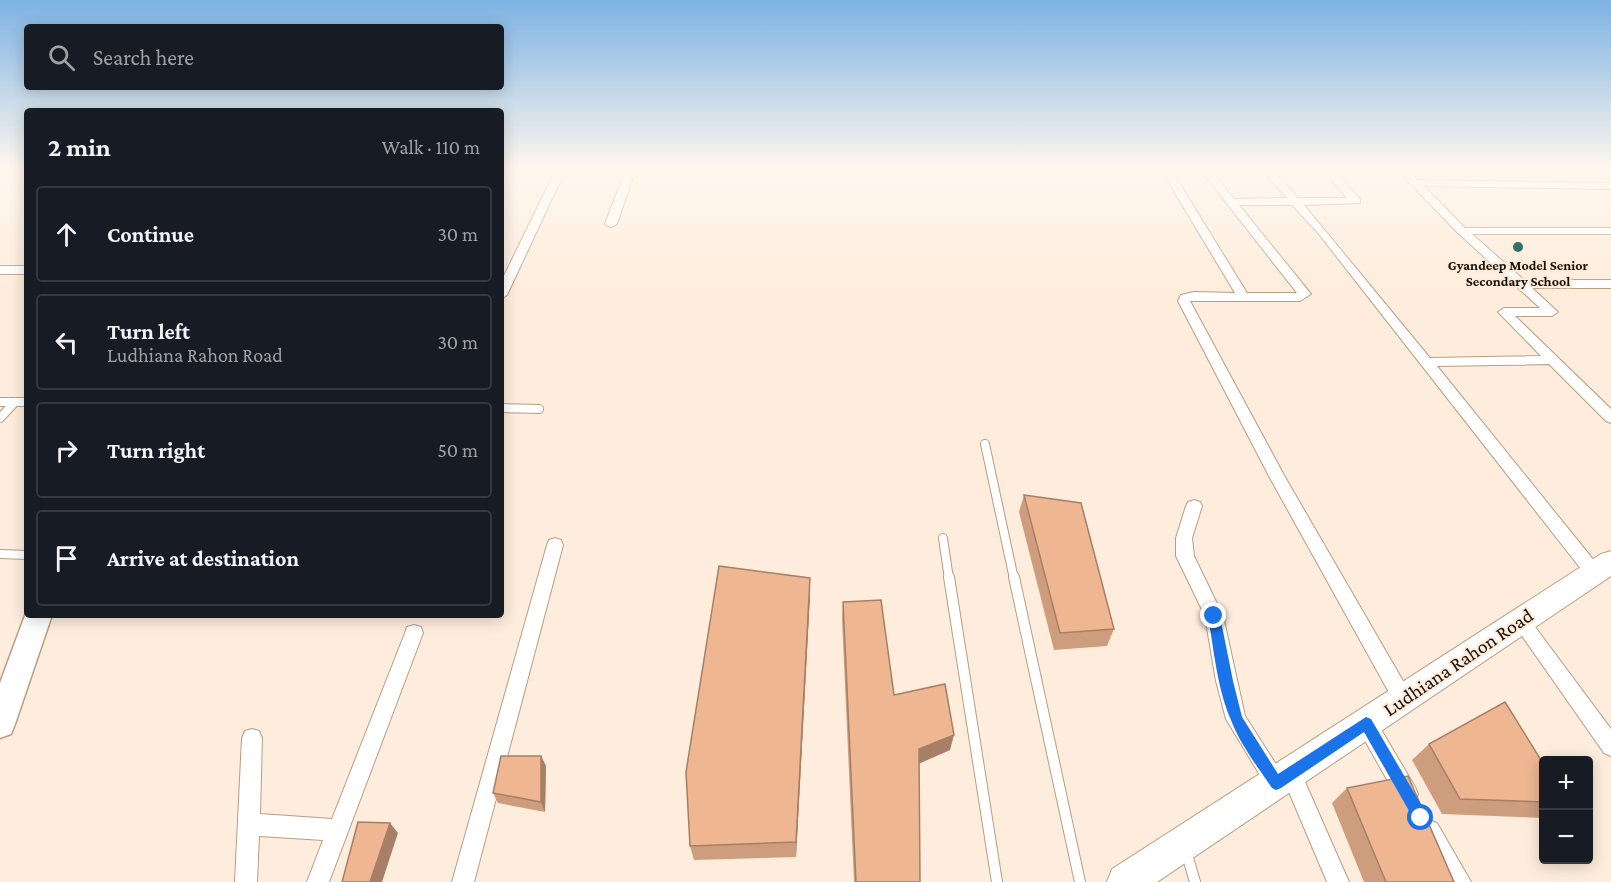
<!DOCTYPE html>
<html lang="en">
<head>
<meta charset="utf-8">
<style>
  :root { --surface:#171b24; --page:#242831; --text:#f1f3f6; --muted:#9ea1a6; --line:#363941 }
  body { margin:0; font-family:"Crimson Pro",serif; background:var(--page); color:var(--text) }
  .controls { position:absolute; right:18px; bottom:18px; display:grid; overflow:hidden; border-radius:6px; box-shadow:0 3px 15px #0003 }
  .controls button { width:54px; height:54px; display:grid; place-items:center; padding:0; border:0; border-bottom:2px solid var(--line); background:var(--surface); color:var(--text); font:30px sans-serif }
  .stop { position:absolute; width:18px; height:18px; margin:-14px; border:4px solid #1a73e8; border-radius:50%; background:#fff }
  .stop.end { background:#1a73e8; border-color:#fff; box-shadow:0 2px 6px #0008 }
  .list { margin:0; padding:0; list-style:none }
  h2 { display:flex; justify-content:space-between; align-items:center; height:78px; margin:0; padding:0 24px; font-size:26px }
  h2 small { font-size:20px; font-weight:400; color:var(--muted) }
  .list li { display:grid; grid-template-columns:39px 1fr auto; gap:18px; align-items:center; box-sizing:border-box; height:96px; margin:0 12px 12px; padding:0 12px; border:2px solid var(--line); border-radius:6px }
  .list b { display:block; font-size:22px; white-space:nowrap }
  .list p { margin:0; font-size:20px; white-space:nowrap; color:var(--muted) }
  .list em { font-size:20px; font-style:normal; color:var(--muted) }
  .icon { flex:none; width:33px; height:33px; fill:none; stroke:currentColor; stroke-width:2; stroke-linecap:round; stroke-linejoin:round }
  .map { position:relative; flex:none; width:1611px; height:882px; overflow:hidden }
  .search { position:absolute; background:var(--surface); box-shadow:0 3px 15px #0003; left:24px; top:24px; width:480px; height:66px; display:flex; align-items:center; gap:15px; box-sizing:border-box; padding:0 21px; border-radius:6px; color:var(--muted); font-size:22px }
  .panel { position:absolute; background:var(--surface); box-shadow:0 3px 15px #0003; left:24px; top:108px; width:480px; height:510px; border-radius:6px }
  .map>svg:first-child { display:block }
</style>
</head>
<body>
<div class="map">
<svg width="1611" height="882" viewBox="0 0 1611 882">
  <rect width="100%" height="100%" fill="#feeddc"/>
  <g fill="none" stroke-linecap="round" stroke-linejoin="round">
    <defs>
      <g id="lane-far1">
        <path d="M0,402H27"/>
        <path d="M501,408L539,409"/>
        <path d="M0,418L15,402"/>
        <path d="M985,444L1014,579"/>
        <path d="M943,538L949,579"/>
        <path d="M0,554L27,555"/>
      </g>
      <g id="lane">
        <path d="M949,577L997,882"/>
        <path d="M1014,577L1080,882"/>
        <path d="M1186,851L1195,882"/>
      </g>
      <g id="street">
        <path d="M626,168H636L617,224L611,227L607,226L605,224Z"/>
        <path d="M1160,168H1170L1247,293H1297L1199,168H1210L1234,199L1287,198L1260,168H1271L1298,198H1347L1321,168H1332L1360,199V203L1304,205L1430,358L1541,356L1498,312L1504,308H1540L1458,233L1395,168H1406L1418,180L1611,183V189L1424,186L1465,228H1611V234H1472L1524,280H1611V288H1532L1558,312L1552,316H1515L1611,409V423L1606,421L1549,364L1437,366L1600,568L1603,573L1600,578L1594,580L1588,578L1318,233L1292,205H1239L1311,294L1300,301H1190L1285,477L1410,693L1413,699L1410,705L1403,708L1396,705L1270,478L1178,301L1181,295L1194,292L1235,293Z"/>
        <path d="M556,169L565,171L507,295L501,299V282Z"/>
        <rect x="0" y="266" width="27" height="8"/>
        <path d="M1194,500L1200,502L1202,506L1192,538L1194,556L1223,616L1245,716L1281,772L1284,766L1291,763L1298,766L1349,882H1327L1286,785L1283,790L1276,793L1269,790L1226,719L1216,681L1205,616L1176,556V538L1186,506L1188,502Z"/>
        <path d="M555,538L561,540L563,545L474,882H452L547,545L549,540Z"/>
        <path d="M1521,613L1527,616L1611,729V756L1604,753L1515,626L1512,621L1515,616Z"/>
        <path d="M414,625L421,627L423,633L329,882H307L323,840L259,836L257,882H235L242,738L245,731L252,729L259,731L262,738L260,814L332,819L405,633L407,627Z"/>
        <path d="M1366,714L1373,716L1415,787L1418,794L1415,801L1407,804L1399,801L1359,730L1356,723L1359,716Z"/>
        <path d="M1429,820L1437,823L1471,882H1447L1418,831L1421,823Z"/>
      </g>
      <path id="secondary" d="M27,610V615H52L15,724L11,734L0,738V683Z"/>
      <path id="primary" d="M1611,551V576L1157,882H1107L1112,869L1601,554Z"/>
    </defs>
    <use href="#lane-far1" stroke="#b99d82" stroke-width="10"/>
    <use href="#lane" stroke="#b99d82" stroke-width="12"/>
    <use href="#street" stroke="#b99d82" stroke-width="2"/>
    <use href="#secondary" stroke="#b99d82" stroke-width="3"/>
    <use href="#primary" stroke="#b99d82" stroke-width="2"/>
    <use href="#lane-far1" stroke="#fff" stroke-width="8"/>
    <use href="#lane" stroke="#fff" stroke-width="10"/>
    <use href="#street" fill="#fff" fill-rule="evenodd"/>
    <use href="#secondary" fill="#fff" fill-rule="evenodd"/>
    <use href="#primary" fill="#fff" fill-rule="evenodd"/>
  </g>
  <g fill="#ce9d7e">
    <path d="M1024,495L1114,629L1107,646L1054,650L1019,512Z"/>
    <path d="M810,578V595L796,857L694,860L690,846Z"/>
    <path d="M843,602L894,695L950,750L919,763L920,882H854L842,619Z"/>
    <path d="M1429,744L1544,765V818L1442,814L1412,760Z"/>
    <path d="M541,756L546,766L545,812L498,803L493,793Z"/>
    <path d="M1347,788L1454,882H1364L1332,803Z"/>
  </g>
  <g fill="#a77f66">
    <path d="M810,578V595L796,857V842Z"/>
    <path d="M954,735L950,750L916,765L919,749Z"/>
    <path d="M541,756L546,766L545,812L541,802Z"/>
    <path d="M390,823L398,833L382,882H370Z"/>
  </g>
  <g fill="#efb692" stroke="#a77f66" stroke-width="1.5">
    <path d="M1024,495L1081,503L1114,629L1060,633Z"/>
    <path d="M719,566L810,578L796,842L690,846L686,772Z"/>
    <path d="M881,600L894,695L945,684L954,735L919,749L920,882H856L843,602Z"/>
    <path d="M1505,702L1544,765V802L1460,799L1429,744Z"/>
    <path d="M501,756H541V802L493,793Z"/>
    <path d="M1408,776L1454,882H1386L1347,788Z"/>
    <path d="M358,822L390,823L370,882H342Z"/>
  </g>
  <linearGradient id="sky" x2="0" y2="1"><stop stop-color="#7db2e2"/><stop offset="0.58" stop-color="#fff7ef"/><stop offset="1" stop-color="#fff7ef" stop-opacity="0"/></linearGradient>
  <rect width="1611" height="292" fill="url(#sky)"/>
  <path fill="#1a73e8" d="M1214,611L1220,616L1233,681L1242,717L1278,774L1366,717L1371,719L1426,813L1428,818L1426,823L1421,825L1416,823L1364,732L1281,788L1276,790L1272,788C1257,766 1240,744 1231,720C1217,688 1214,650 1208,616Z"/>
  <circle fill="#317466" stroke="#feeddc" stroke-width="2" cx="1518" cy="247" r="6"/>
  <g text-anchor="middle" stroke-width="4.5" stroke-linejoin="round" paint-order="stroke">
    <g font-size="14" font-weight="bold" fill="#190f06" stroke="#feeddc">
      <text x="1518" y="270">Gyandeep Model Senior<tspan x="1518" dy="16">Secondary School</tspan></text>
    </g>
    <g font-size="20" fill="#190f06" stroke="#feeddc">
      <text transform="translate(1458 662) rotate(-34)" y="7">Ludhiana Rahon Road</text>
    </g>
  </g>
</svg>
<div class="controls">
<button>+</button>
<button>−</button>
</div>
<div class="stop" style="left:1421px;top:818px"></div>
<div class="stop end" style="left:1214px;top:616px"></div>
<div class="search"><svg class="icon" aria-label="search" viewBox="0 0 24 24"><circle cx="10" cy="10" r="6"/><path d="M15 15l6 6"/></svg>Search here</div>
<section class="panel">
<h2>2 min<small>Walk · 110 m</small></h2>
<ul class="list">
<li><svg class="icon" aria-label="ahead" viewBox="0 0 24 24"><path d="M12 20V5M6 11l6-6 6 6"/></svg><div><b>Continue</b></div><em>30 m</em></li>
<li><svg class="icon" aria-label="left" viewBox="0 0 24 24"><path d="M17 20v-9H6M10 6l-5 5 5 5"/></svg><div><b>Turn left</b><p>Ludhiana Rahon Road</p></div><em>30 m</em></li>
<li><svg class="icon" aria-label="right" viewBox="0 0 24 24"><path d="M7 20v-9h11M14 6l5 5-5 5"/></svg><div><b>Turn right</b></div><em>50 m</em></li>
<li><svg class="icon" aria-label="arrive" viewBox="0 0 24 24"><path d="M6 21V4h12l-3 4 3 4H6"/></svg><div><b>Arrive at destination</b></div></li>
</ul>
</section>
</div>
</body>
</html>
